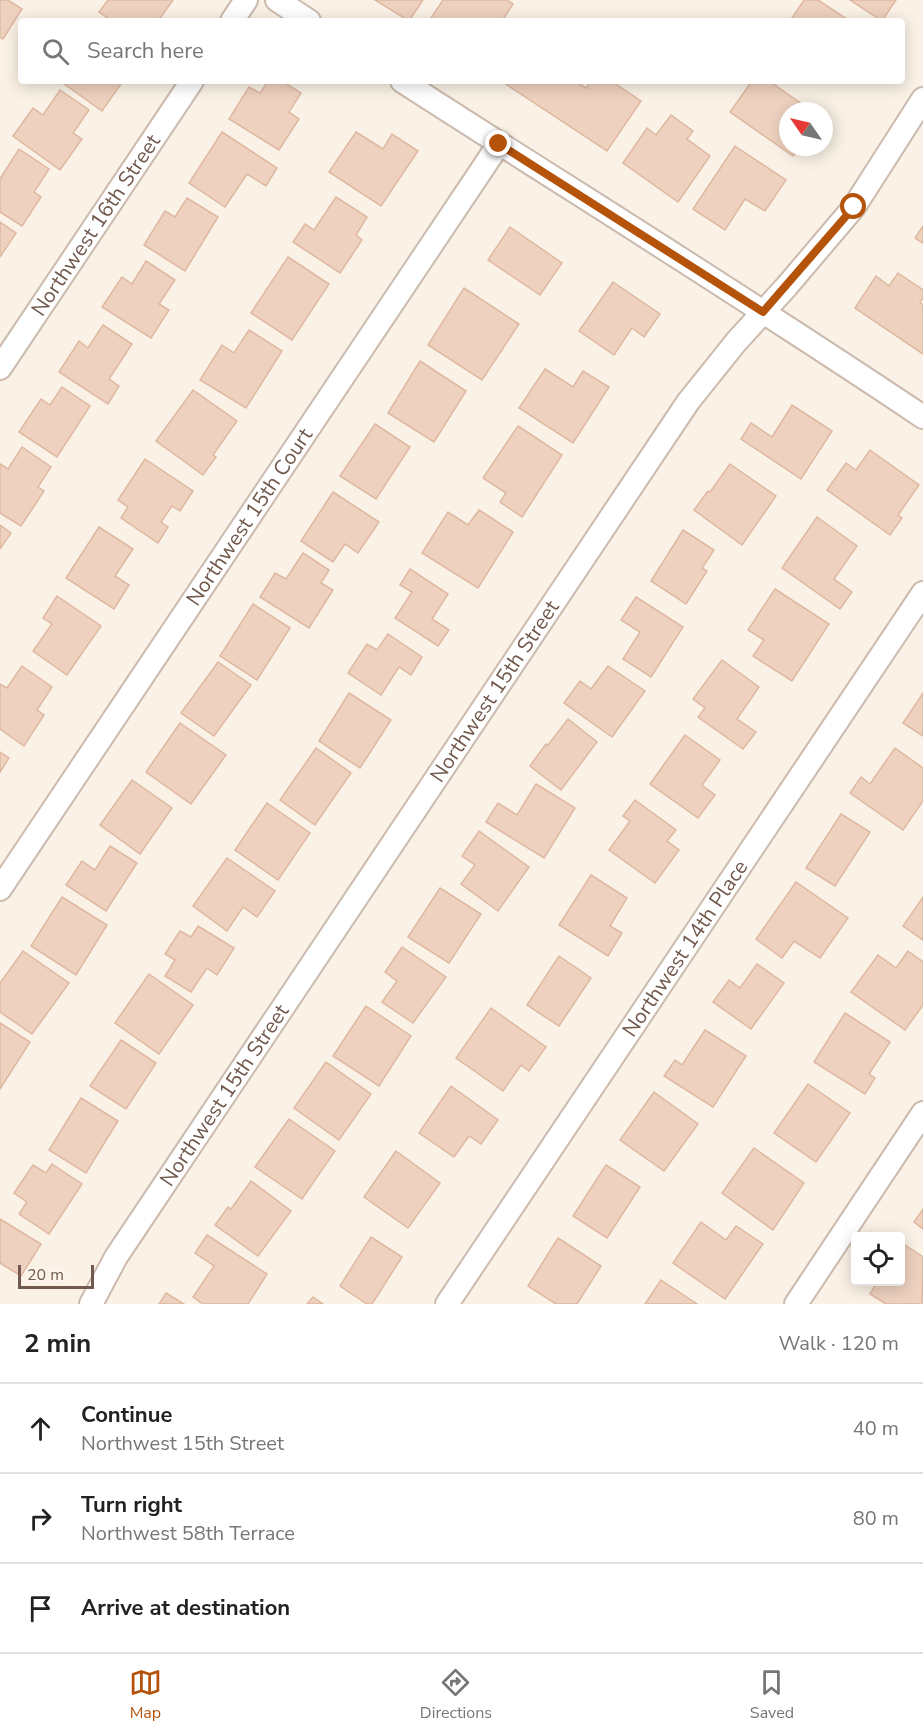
<!DOCTYPE html>
<html lang="en">
<head>
<meta charset="utf-8">
<style>
  :root { --surface:#fff; --page:#f2f2f2; --text:#222; --muted:#767676; --line:#e0e0e0; --accent:#b45309 }
  body { margin:0; font-family:"Nunito Sans",sans-serif; background:var(--page); color:var(--text) }
  .controls { position:absolute; right:18px; bottom:18px; display:grid; overflow:hidden; border-radius:6px; box-shadow:0 3px 15px #0003 }
  .controls button { width:54px; height:54px; display:grid; place-items:center; padding:0; border:0; border-bottom:2px solid var(--line); background:var(--surface); color:var(--text); font:30px sans-serif }
  .compass { position:absolute; left:779px; top:102px; width:54px; height:54px; border-radius:50%; background:var(--surface); box-shadow:0 3px 15px #0003; rotate:304deg }
  .scale { position:absolute; left:18px; bottom:15px; width:76px; box-sizing:border-box; padding-left:6px; border:3px solid #71594d; border-top:0; font-size:16px; line-height:21px; white-space:nowrap; color:#71594d; -webkit-text-stroke:4px #fef6ec; paint-order:stroke }
  .stop { position:absolute; width:18px; height:18px; margin:-14px; border:4px solid #b45309; border-radius:50%; background:#fff }
  .stop.end { background:#b45309; border-color:#fff; box-shadow:0 2px 6px #0008 }
  .list { margin:0; padding:0; list-style:none }
  h2 { display:flex; justify-content:space-between; align-items:center; height:78px; margin:0; padding:0 24px; font-size:26px }
  h2 small { font-size:20px; font-weight:400; color:var(--muted) }
  .list li { display:grid; grid-template-columns:39px 1fr auto; gap:18px; align-items:center; box-sizing:border-box; height:90px; padding:0 24px; border-top:2px solid var(--line) }
  .list b { display:block; font-size:22px; white-space:nowrap }
  .list p { margin:0; font-size:20px; white-space:nowrap; color:var(--muted) }
  .list em { font-size:20px; font-style:normal; color:var(--muted) }
  .icon { flex:none; width:33px; height:33px; fill:none; stroke:currentColor; stroke-width:2; stroke-linecap:round; stroke-linejoin:round }
  .map { position:relative; flex:none; width:923px; height:1304px; overflow:hidden }
  .search { position:absolute; background:var(--surface); box-shadow:0 3px 15px #0003; left:18px; right:18px; top:18px; height:66px; display:flex; align-items:center; gap:15px; box-sizing:border-box; padding:0 21px; border-radius:6px; color:var(--muted); font-size:22px }
  .sheet { height:348px; background:var(--surface) }
  nav { display:flex; justify-content:space-around; align-items:center; box-sizing:border-box; height:84px; border-top:2px solid var(--line); background:var(--surface); font-size:16px; color:var(--muted) }
  nav a { display:grid; justify-items:center; gap:3px }
  nav .on { color:var(--accent) }
  .map>svg:first-child { display:block }
</style>
</head>
<body>
<div class="map">
<svg width="923" height="1304" viewBox="0 0 923 1304">
  <rect width="100%" height="100%" fill="#faf2e6"/>
  <g fill="#eed1bf" stroke="#dfb8a1" stroke-width="1.5">
    <path d="M0,0H8L22,9L3,39L0,37Z"/>
    <path d="M108,0H173L158,21H112L99,12Z"/>
    <path d="M375,0H423L409,21Z"/>
    <path d="M443,0H507L513,4L502,21H429Z"/>
    <path d="M804,0H818L850,21H790Z"/>
    <path d="M850,0H896L882,21Z"/>
    <path d="M60,81H123L102,111Z"/>
    <path d="M268,81H282L301,93L289,112L299,119L279,150L229,119L249,87L260,93Z"/>
    <path d="M501,81H575L586,88L591,81H611L641,101L607,151Z"/>
    <path d="M752,81H769L812,111H788V147H800L793,156L730,112Z"/>
    <path d="M60,90L89,110L73,133L82,139L60,170L13,136L33,108L43,115Z"/>
    <path d="M671,115L693,131L687,139L710,156L678,202L623,163L647,128L656,135Z"/>
    <path d="M222,132L277,168L266,186L247,174L225,207L189,183Z"/>
    <path d="M356,132L383,149L392,134L418,151L381,206L329,172Z"/>
    <path d="M735,146L786,180L765,211L745,199L725,230L693,209Z"/>
    <path d="M19,149L49,169L34,192L41,197L22,226L0,212V179Z"/>
    <path d="M336,197L367,217L356,235L362,240L340,273L293,242L305,224L314,230Z"/>
    <path d="M187,198L218,217L185,271L144,245L165,211L175,217Z"/>
    <path d="M0,222L16,233L0,257Z"/>
    <path d="M923,226V243L915,238Z"/>
    <path d="M510,227L562,263L540,295L488,260Z"/>
    <path d="M288,257L329,284L292,340L251,313Z"/>
    <path d="M146,261L175,280L159,304L169,310L151,338L102,307L122,277L132,284Z"/>
    <path d="M898,273L923,290V298L920,302L923,305V354L855,308L876,276L889,286Z"/>
    <path d="M613,282L660,314L644,337L632,328L614,355L579,331Z"/>
    <path d="M464,288L519,324L482,380L428,345Z"/>
    <path d="M103,325L132,344L109,379L119,386L108,404L59,372L79,341L88,348Z"/>
    <path d="M249,330L282,351L246,408L200,380L222,345L234,353Z"/>
    <path d="M420,361L466,391L434,442L388,413Z"/>
    <path d="M545,369L573,387L583,371L609,387L573,443L519,408Z"/>
    <path d="M62,387L90,406L57,457L19,432L41,399L50,405Z"/>
    <path d="M193,390L237,421L213,455L216,457L203,475L156,441Z"/>
    <path d="M792,405L832,431L801,479L741,439L751,423L772,437Z"/>
    <path d="M375,424L410,447L376,499L340,476Z"/>
    <path d="M518,426L562,455L522,517L500,502L506,493L483,478Z"/>
    <path d="M22,447L51,467L38,487L44,491L21,526L0,513V464L8,469Z"/>
    <path d="M870,450L919,485L898,515L902,518L890,535L827,490L846,463L856,470Z"/>
    <path d="M145,459L193,491L180,511L172,506L161,522L168,527L158,543L121,518L128,507L118,500Z"/>
    <path d="M730,464L776,496L742,545L694,510L708,491L710,492Z"/>
    <path d="M333,492L379,522L358,553L345,544L333,562L301,541Z"/>
    <path d="M479,510L513,532L478,588L422,553L448,512L468,525Z"/>
    <path d="M817,517L857,546L834,579L852,592L840,609L782,568Z"/>
    <path d="M0,525L11,533L0,549Z"/>
    <path d="M99,527L133,549L115,576L129,585L114,609L66,578Z"/>
    <path d="M683,530L714,550L702,568L707,571L686,604L651,581Z"/>
    <path d="M303,553L329,570L321,583L333,590L309,628L260,597L275,573L286,579Z"/>
    <path d="M410,569L448,594L432,619L449,630L438,646L395,618L412,592L400,585Z"/>
    <path d="M775,589L829,624L792,681L753,656L764,640L748,630Z"/>
    <path d="M57,596L101,626L67,675L33,651L52,624L43,618Z"/>
    <path d="M636,597L683,627L651,677L623,659L640,632L621,620Z"/>
    <path d="M253,604L290,628L257,680L220,656Z"/>
    <path d="M388,634L422,657L411,675L399,667L381,695L348,673L367,644L377,650Z"/>
    <path d="M722,660L759,687L737,719L756,732L743,749L698,717L705,708L693,699Z"/>
    <path d="M218,662L251,685L214,736L181,713Z"/>
    <path d="M22,666L52,687L37,710L44,715L24,746L0,729V684L7,688Z"/>
    <path d="M608,666L645,691L612,737L564,703L580,681L591,689Z"/>
    <path d="M349,693L391,720L360,768L319,741Z"/>
    <path d="M923,693V736L903,723Z"/>
    <path d="M568,719L597,742L561,790L530,766L546,744L548,745Z"/>
    <path d="M180,723L226,755L191,804L146,772Z"/>
    <path d="M685,735L720,760L702,785L715,795L698,818L650,784Z"/>
    <path d="M316,748L351,773L315,825L280,800Z"/>
    <path d="M895,748L923,768V801L903,830L850,793L861,777L870,784Z"/>
    <path d="M0,752L9,758L0,772Z"/>
    <path d="M132,780L172,808L140,854L100,825Z"/>
    <path d="M536,784L575,808L544,858L486,822L498,803L517,815Z"/>
    <path d="M635,800L676,830L667,841L679,850L655,883L609,850L630,821L623,816Z"/>
    <path d="M267,803L310,833L278,880L235,850Z"/>
    <path d="M841,814L870,832L835,886L806,868Z"/>
    <path d="M479,831L529,867L498,911L461,884L475,865L462,856Z"/>
    <path d="M110,846L137,863L106,911L66,885L82,861L95,870Z"/>
    <path d="M227,858L275,891L257,917L243,907L227,931L193,906Z"/>
    <path d="M591,875L627,898L610,926L622,933L608,956L559,925Z"/>
    <path d="M796,882L848,918L820,958L794,941L782,958L756,939Z"/>
    <path d="M440,888L481,914L449,963L408,937Z"/>
    <path d="M62,897L107,925L76,975L31,946Z"/>
    <path d="M923,897V940L903,926Z"/>
    <path d="M198,926L234,948L217,975L207,968L191,992L165,976L175,960L165,954L180,931L191,937Z"/>
    <path d="M402,947L446,977L413,1023L382,1002L397,981L385,972Z"/>
    <path d="M23,951L69,983L32,1034L0,1012V983Z"/>
    <path d="M908,951L923,962V1005L905,1030L851,992L878,955L896,968Z"/>
    <path d="M559,956L591,978L559,1026L527,1005Z"/>
    <path d="M757,964L784,983L751,1029L713,1002L729,980L740,988Z"/>
    <path d="M149,974L193,1005L159,1054L115,1023Z"/>
    <path d="M366,1006L411,1036L379,1086L333,1056Z"/>
    <path d="M491,1008L546,1047L529,1071L521,1065L503,1091L456,1058Z"/>
    <path d="M845,1013L890,1042L869,1074L875,1078L865,1094L814,1062Z"/>
    <path d="M0,1023L30,1042L0,1089Z"/>
    <path d="M705,1030L746,1056L713,1107L664,1076L675,1060L682,1065Z"/>
    <path d="M121,1040L156,1063L126,1109L90,1086Z"/>
    <path d="M326,1062L371,1094L339,1140L294,1108Z"/>
    <path d="M808,1084L850,1113L816,1162L774,1133Z"/>
    <path d="M451,1086L498,1120L481,1144L469,1136L454,1157L419,1133Z"/>
    <path d="M654,1092L698,1124L664,1171L620,1140Z"/>
    <path d="M81,1098L118,1121L86,1173L49,1150Z"/>
    <path d="M289,1119L335,1151L302,1199L255,1167Z"/>
    <path d="M754,1148L804,1183L773,1230L722,1193Z"/>
    <path d="M396,1151L440,1183L408,1228L364,1197Z"/>
    <path d="M52,1164L82,1184L49,1234L19,1214L27,1202L14,1193L33,1165L46,1173Z"/>
    <path d="M606,1165L640,1187L607,1238L573,1216Z"/>
    <path d="M251,1181L291,1211L258,1256L215,1225L228,1207L231,1209Z"/>
    <path d="M923,1209V1229L914,1222Z"/>
    <path d="M0,1219L41,1244L21,1276L0,1263Z"/>
    <path d="M701,1222L726,1240L736,1226L763,1244L725,1299L673,1263Z"/>
    <path d="M207,1235L267,1274L248,1304H203L193,1297L214,1266L195,1253Z"/>
    <path d="M371,1237L402,1257L372,1304H367L340,1286Z"/>
    <path d="M558,1238L601,1266L577,1304H556L528,1286Z"/>
    <path d="M902,1243L923,1257L922,1304H886L870,1294L877,1282H900V1246Z"/>
    <path d="M661,1280L697,1304H645Z"/>
    <path d="M166,1293L184,1304H159Z"/>
    <path d="M313,1297L323,1304H307Z"/>
  </g>
  <g fill="none" stroke-linecap="round" stroke-linejoin="round">
    <defs>
      <g id="street">
        <path d="M277,0L309,21"/>
        <path d="M232,21L246,0"/>
        <path d="M402,81C576,193 752,302 923,417"/>
        <path id="s1" d="M0,368L192,81"/>
        <path id="s2" d="M0,889L499,144"/>
        <path id="s3" d="M91,1304L116,1257L688,402L736,342L787,286L854,207L923,99"/>
        <path id="s4" d="M447,1304L923,593"/>
        <path d="M796,1304L923,1113"/>
      </g>
    </defs>
    <use href="#street" stroke="#cbbaad" stroke-width="26"/>
    <use href="#street" stroke="#fff" stroke-width="22"/>
  </g>
  <g fill="none" stroke-linecap="round" stroke-linejoin="round">
    <path stroke="#b45309" stroke-width="8" d="M499,144L763,312L854,207"/>
  </g>
  <g text-anchor="middle" stroke-width="5" stroke-linejoin="round" paint-order="stroke">
    <g font-size="21" fill="#71594d" stroke="#fef6ec">
      <text dy="7" stroke="none"><textPath href="#s1" startOffset="172">Northwest 16th Street</textPath></text>
      <text dy="7" stroke="none"><textPath href="#s2" startOffset="448">Northwest 15th Court</textPath></text>
      <text dy="7" stroke="none"><textPath href="#s3" startOffset="734">Northwest 15th Street</textPath></text>
      <text dy="7" stroke="none"><textPath href="#s4" startOffset="428">Northwest 14th Place</textPath></text>
      <text dy="7" stroke="none"><textPath href="#s3" startOffset="248">Northwest 15th Street</textPath></text>
    </g>
  </g>
</svg>
<div class="controls">
<button><svg class="icon" aria-label="locate" viewBox="0 0 24 24"><circle cx="12" cy="12" r="6"/><path d="M12 2v4M12 18v4M2 12h4M18 12h4"/></svg></button>
</div>
<svg class="compass" viewBox="-18 -18 36 36"><path d="M0-13l5 13h-10z" fill="#e53935"/><path d="M0 13l5-13h-10z" fill="#767676"/></svg>
<div class="scale">20 m</div>
<div class="stop" style="left:854px;top:207px"></div>
<div class="stop end" style="left:499px;top:144px"></div>
<div class="search"><svg class="icon" aria-label="search" viewBox="0 0 24 24"><circle cx="10" cy="10" r="6"/><path d="M15 15l6 6"/></svg>Search here</div>
</div>
<section class="sheet">
<h2>2 min<small>Walk · 120 m</small></h2>
<ul class="list">
<li><svg class="icon" aria-label="ahead" viewBox="0 0 24 24"><path d="M12 20V5M6 11l6-6 6 6"/></svg><div><b>Continue</b><p>Northwest 15th Street</p></div><em>40 m</em></li>
<li><svg class="icon" aria-label="right" viewBox="0 0 24 24"><path d="M7 20v-9h11M14 6l5 5-5 5"/></svg><div><b>Turn right</b><p>Northwest 58th Terrace</p></div><em>80 m</em></li>
<li><svg class="icon" aria-label="arrive" viewBox="0 0 24 24"><path d="M6 21V4h12l-3 4 3 4H6"/></svg><div><b>Arrive at destination</b></div></li>
</ul>
</section>
<nav>
<a class="on"><svg class="icon" aria-label="map" viewBox="0 0 24 24"><path d="M3 6l6-2 6 2 6-2v14l-6 2-6-2-6 2zM9 4v14M15 6v14"/></svg>Map</a>
<a><svg class="icon" aria-label="directions" viewBox="0 0 24 24"><path d="M12 3l9 9-9 9-9-9zM9 14v-3h6M13 9l2 2-2 2"/></svg>Directions</a>
<a><svg class="icon" aria-label="saved" viewBox="0 0 24 24"><path d="M7 4h10v16l-5-4-5 4z"/></svg>Saved</a>
</nav>
</body>
</html>
